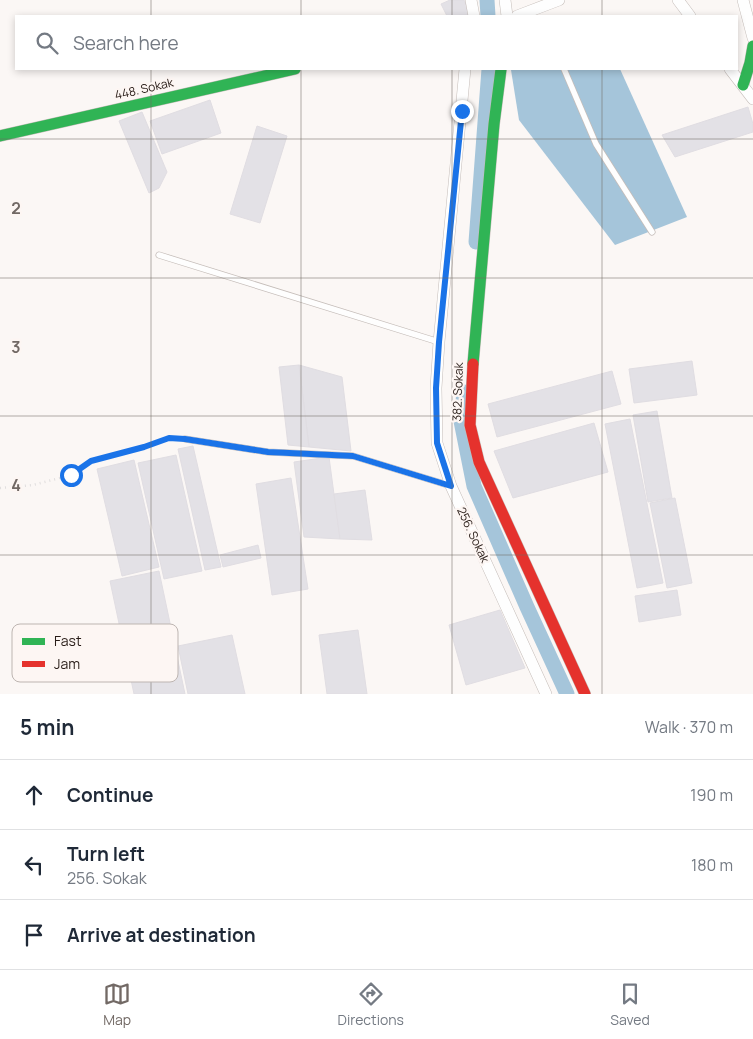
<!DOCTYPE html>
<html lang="en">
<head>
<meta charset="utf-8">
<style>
  :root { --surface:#fff; --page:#f2f2f3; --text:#1f2937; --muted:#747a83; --line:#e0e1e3; --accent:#726965 }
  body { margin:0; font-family:Manrope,sans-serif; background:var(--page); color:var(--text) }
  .stop { position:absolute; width:15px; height:15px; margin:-11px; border:4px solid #1a73e8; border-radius:50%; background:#fff }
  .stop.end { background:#1a73e8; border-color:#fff; box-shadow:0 1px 5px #0008 }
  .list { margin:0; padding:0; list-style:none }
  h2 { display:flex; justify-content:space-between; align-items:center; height:65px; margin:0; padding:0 20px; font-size:21px }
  h2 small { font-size:16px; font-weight:400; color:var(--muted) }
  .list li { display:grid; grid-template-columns:32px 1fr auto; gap:15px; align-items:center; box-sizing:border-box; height:70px; padding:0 20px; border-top:1px solid var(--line) }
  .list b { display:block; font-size:19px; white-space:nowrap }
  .list p { margin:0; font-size:16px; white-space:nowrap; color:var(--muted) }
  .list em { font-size:16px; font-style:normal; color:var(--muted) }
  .icon { flex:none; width:28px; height:28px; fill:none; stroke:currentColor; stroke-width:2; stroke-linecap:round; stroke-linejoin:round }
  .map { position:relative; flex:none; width:753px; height:694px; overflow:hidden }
  .search { position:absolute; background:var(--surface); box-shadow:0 2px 8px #0003; left:15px; right:15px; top:15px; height:55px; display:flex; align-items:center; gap:12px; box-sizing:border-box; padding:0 18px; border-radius:0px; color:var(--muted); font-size:19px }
  .sheet { height:275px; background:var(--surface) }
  nav { display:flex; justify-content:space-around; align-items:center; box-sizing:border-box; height:70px; border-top:1px solid var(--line); background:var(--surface); font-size:14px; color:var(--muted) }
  nav a { display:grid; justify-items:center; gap:2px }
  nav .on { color:var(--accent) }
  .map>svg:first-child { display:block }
</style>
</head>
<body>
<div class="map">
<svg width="753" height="694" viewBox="0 0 753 694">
  <rect width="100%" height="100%" fill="#fbf7f5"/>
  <path fill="#a5c5da" d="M513,69H620L687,217L615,245L519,120L511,70Z"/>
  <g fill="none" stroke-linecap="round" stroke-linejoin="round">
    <g stroke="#a5c5da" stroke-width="15">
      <path d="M487,0L488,16"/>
      <path d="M476,242L489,69"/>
      <path d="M464,392L461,421L474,486L527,607L567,694"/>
    </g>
  </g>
  <g fill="#e3e1e6" stroke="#e0dde2">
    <path d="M450,0H464L471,15L447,16L441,4Z"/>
    <path d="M210,100L221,133L162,154L150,121Z"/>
    <path d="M748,107L753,124V132L675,157L662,135Z"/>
    <path d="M142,112L167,172L159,188L149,193L119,121Z"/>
    <path d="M257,126L287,136L260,223L230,214Z"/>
    <path d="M692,361L697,395L634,403L629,369Z"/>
    <path d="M299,365L342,377L351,451L309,447Z"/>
    <path d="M299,365L309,447L288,445L279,367Z"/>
    <path d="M612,371L621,404L497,437L488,404Z"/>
    <path d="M657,411L672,498L648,502L633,415Z"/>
    <path d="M630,419L663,583L637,588L605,424Z"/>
    <path d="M594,423L608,472L513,498L494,451Z"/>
    <path d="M193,446L221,567L205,570L178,449Z"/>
    <path d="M176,455L202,571L164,579L138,463Z"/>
    <path d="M329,457L340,539L304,537L294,462Z"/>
    <path d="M134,460L159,567L122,576L97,469Z"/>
    <path d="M291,478L308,589L272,595L256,484Z"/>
    <path d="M365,490L372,540L340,539L334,494Z"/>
    <path d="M675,498L692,583L667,588L650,503Z"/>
    <path d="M258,545L261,558L223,567L220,555Z"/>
    <path d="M159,571L185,694H134L110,581Z"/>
    <path d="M677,590L681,615L639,622L635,596Z"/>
    <path d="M500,610L525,668L466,685L449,625Z"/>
    <path d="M358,630L367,694H327L319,635Z"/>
    <path d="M232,635L245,694H188L178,646Z"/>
  </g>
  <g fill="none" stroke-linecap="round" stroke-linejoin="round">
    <defs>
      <g id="lane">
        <path d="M564,69L596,144L652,232"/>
        <path d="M159,255L439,342"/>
        <path d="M185,439L268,452L353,456L451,486"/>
      </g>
      <g id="street">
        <path d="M471,0L474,16"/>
        <path d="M505,0L507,16"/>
        <path d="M678,0L690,16"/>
        <path d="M743,0L753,38"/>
        <path d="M517,16L559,0"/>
        <path d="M465,69L439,342L436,388L437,443L451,486L546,694"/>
        <path d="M730,69L753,99"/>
      </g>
      <g id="fast">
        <path d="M743,85L750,63L753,46"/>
        <path d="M0,136L295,69"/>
        <path d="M473,364L494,124L501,69"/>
      </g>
      <path id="jam" d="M473,364L470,425L479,462L585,694"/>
    </defs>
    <use href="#lane" stroke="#c5bdb9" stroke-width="7"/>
    <use href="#street" stroke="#c5bdb9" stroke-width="12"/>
    <use href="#fast" stroke="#c5bdb9" stroke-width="12"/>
    <use href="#jam" stroke="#c5bdb9" stroke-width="12"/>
    <path stroke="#e0dede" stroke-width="2.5" stroke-dasharray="1 4" stroke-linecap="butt" d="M0,488L33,485L71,475L91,461L144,447L169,438L177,439"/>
    <use href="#lane" stroke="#fefefe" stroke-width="5.5"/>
    <use href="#street" stroke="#fefefe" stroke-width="11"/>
    <use href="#fast" stroke="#30b455" stroke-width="11"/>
    <use href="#jam" stroke="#e5322d" stroke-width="11"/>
  </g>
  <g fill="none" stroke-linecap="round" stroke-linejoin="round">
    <path stroke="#1a73e8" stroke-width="6" d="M71,475L91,461L144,447L169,438L185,439L268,452L353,456L451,486L437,443L436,388L439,342L462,111"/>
  </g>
  <path fill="none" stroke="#726965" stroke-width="1" stroke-opacity="0.55" d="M151,0V16M301,0V16M452,0V16M602,0V16M151,69V694M301,69V694M452,69V694M602,69V694M0,139H753M0,278H753M0,416H753M0,555H753"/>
  <g text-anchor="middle" stroke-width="4.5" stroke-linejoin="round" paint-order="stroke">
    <g font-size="12" fill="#291d18" stroke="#fdf6f3">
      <text transform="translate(144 89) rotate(-13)" y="4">448. Sokak</text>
      <text transform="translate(458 392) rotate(-88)" y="4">382. Sokak</text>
      <text transform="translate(473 535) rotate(65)" y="4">256. Sokak</text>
    </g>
  </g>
  <rect x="12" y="624" width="166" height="58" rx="8" fill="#fdf6f3" stroke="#bdb5b1" stroke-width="1"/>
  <rect x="22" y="638" width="23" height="7" fill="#30b455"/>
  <rect x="22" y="661" width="23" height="6" fill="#e5322d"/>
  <g font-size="14" fill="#291d18">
    <text x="54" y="646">Fast</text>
    <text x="54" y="669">Jam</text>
  </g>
  <g font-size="16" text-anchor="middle" font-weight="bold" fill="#726965" stroke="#fdf6f3" stroke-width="4.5" stroke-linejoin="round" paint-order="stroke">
    <text x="16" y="214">2</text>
    <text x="16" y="353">3</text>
    <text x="16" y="491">4</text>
  </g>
</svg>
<div class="stop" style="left:71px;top:475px"></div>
<div class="stop end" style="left:462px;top:111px"></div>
<div class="search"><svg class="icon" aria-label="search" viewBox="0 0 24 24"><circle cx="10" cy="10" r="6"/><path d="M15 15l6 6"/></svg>Search here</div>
</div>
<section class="sheet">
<h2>5 min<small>Walk · 370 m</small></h2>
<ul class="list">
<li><svg class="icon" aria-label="ahead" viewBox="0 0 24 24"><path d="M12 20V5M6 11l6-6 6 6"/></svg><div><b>Continue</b></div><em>190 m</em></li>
<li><svg class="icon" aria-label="left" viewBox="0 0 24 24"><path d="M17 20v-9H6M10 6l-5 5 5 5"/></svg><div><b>Turn left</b><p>256. Sokak</p></div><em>180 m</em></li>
<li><svg class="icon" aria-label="arrive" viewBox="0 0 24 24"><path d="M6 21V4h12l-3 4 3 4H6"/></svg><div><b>Arrive at destination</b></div></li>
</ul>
</section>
<nav>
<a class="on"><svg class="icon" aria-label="map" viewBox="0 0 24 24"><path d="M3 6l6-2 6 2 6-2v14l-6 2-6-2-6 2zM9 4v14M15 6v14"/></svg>Map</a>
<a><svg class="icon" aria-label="directions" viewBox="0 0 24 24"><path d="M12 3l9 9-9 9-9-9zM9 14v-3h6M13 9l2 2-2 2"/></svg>Directions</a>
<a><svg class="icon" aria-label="saved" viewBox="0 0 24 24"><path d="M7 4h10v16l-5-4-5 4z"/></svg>Saved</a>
</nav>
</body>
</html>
